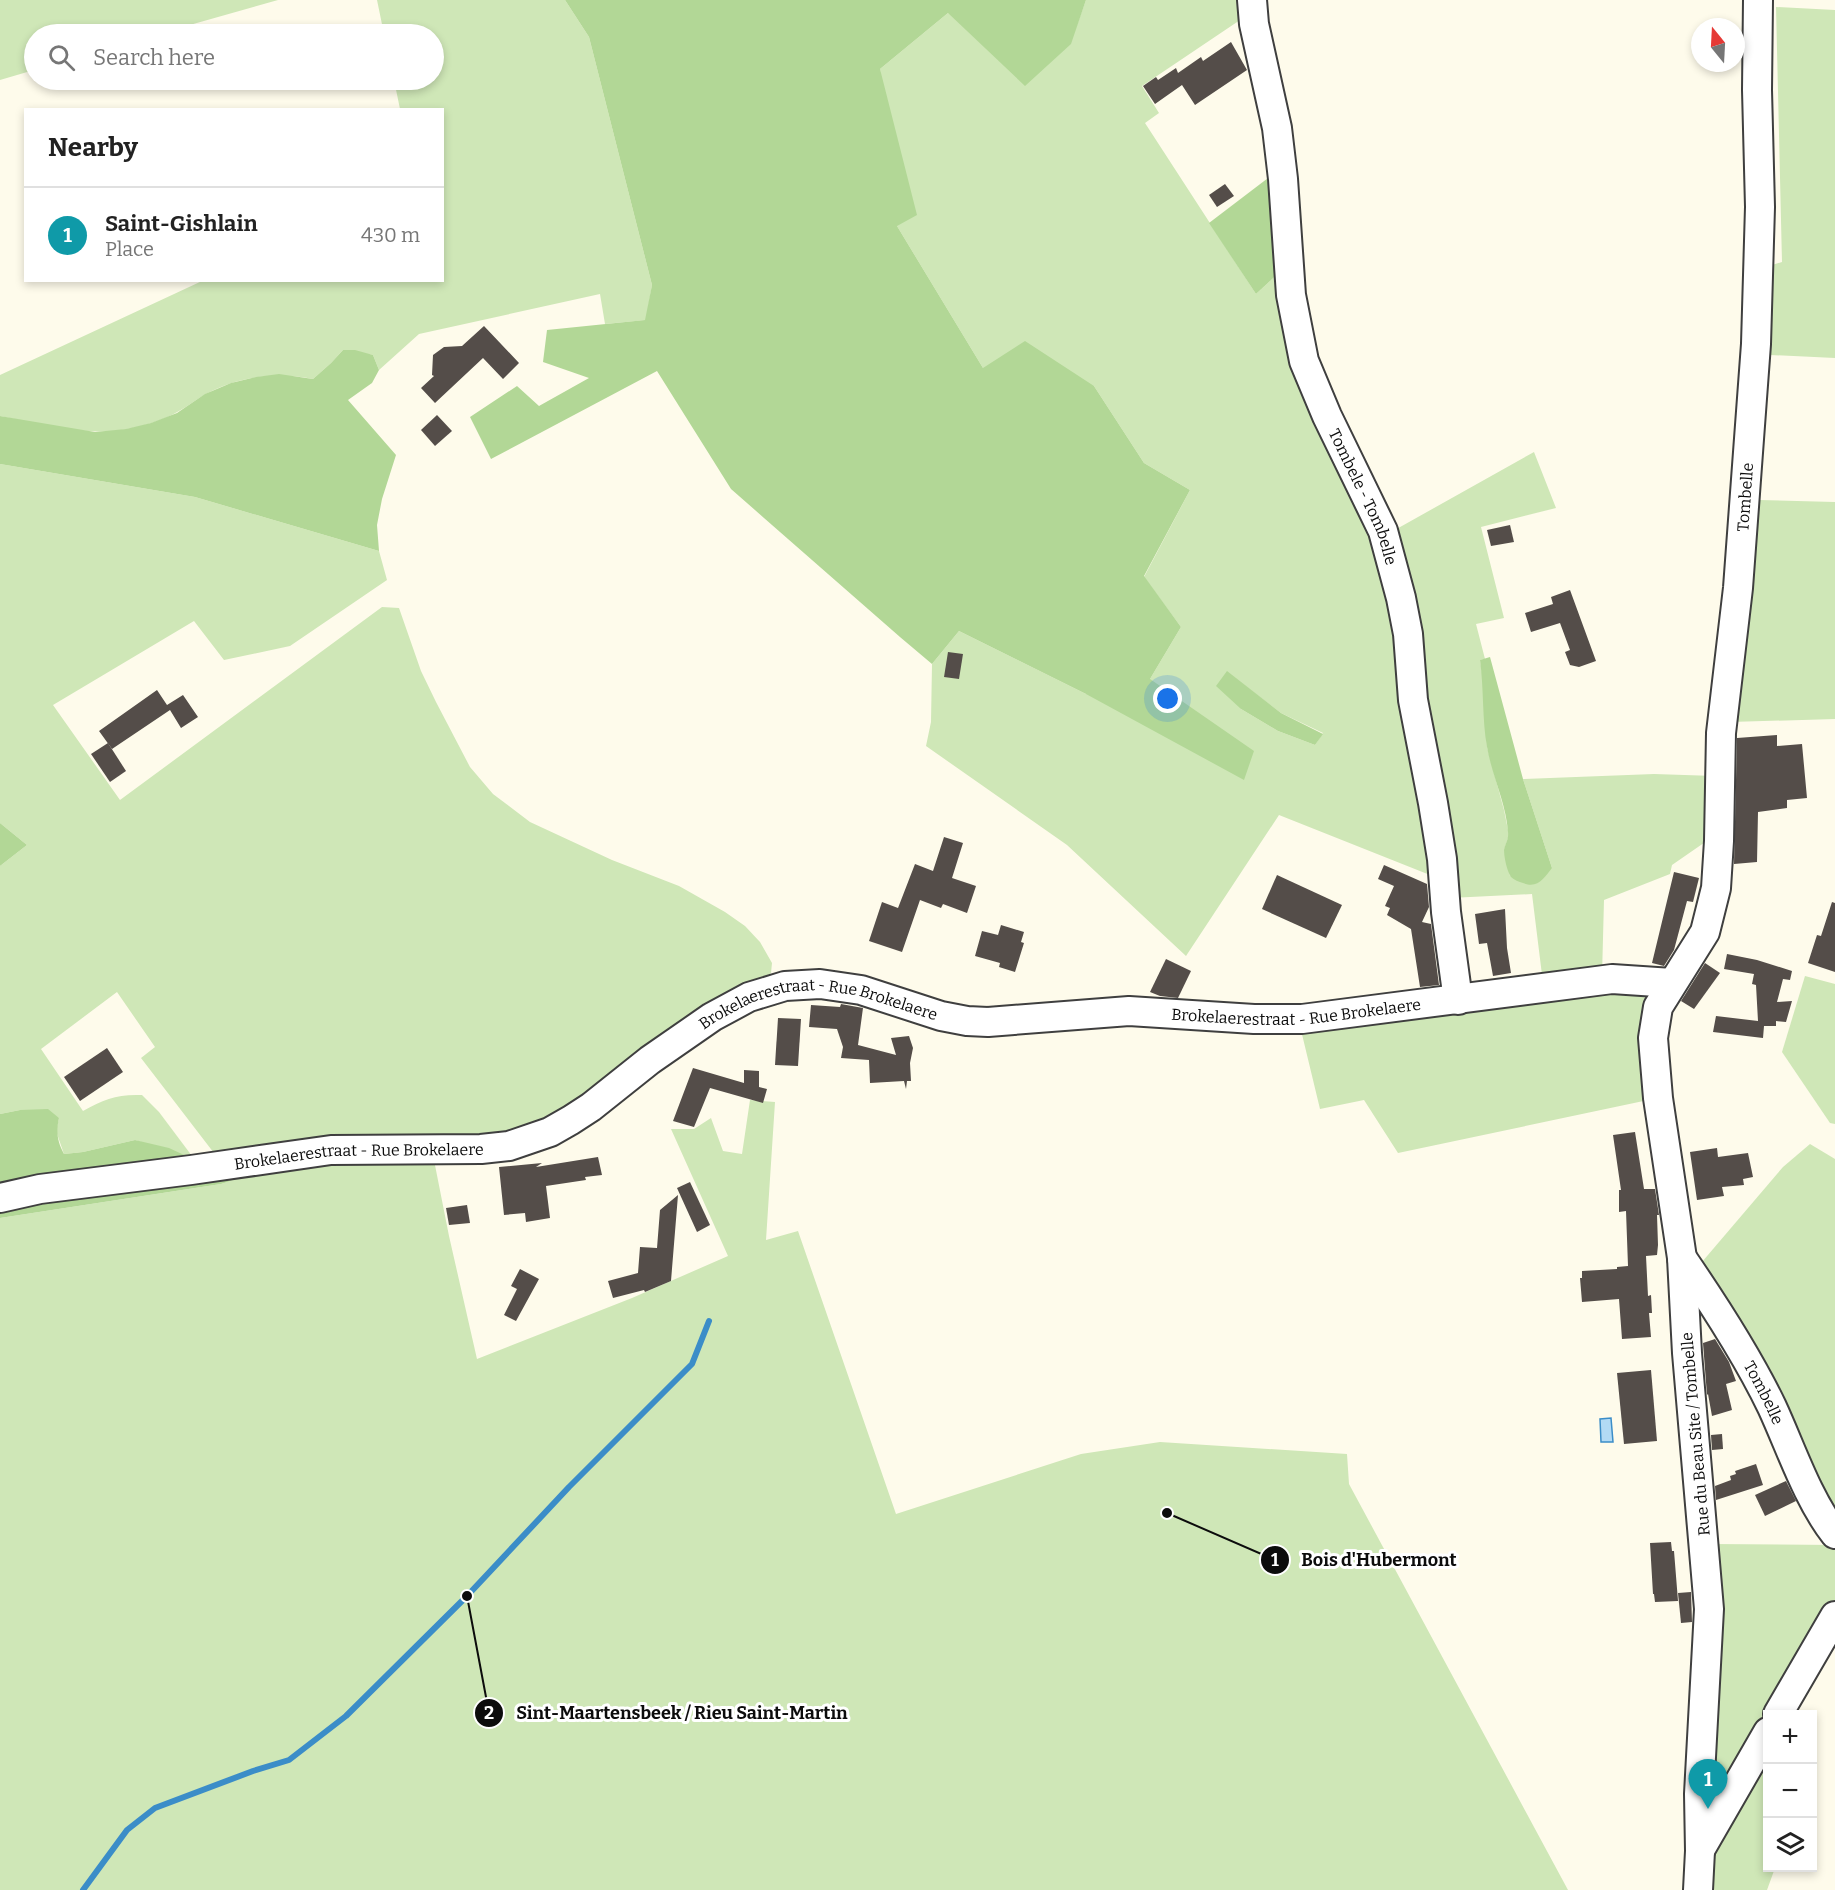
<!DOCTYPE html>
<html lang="en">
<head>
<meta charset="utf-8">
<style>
  :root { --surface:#fff; --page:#f6f6f6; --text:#222; --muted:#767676; --line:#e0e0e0; --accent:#b7292d }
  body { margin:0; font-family:Bitter,serif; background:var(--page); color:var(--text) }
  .controls { position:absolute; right:18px; bottom:18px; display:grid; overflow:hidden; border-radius:0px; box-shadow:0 3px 9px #0003 }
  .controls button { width:54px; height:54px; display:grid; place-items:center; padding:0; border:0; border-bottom:2px solid var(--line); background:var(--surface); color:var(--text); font:30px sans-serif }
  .compass { position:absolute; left:1691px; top:18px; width:54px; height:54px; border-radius:50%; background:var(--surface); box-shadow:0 3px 9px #0003; rotate:342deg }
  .you { position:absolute; left:1168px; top:699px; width:21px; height:21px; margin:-15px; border:4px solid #fff; border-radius:50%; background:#1a73e8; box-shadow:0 0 0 9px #1a73e833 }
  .badge { display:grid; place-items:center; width:39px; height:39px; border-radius:50%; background:var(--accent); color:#fff; font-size:20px; font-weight:700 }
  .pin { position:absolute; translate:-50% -50px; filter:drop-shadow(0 2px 3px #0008) }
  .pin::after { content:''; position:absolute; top:32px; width:21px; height:18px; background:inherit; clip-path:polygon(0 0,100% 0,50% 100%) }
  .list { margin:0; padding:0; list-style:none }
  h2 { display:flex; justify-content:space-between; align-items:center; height:78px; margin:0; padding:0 24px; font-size:26px }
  h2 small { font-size:20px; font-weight:400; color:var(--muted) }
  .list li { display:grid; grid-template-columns:39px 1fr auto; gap:18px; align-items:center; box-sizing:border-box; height:96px; padding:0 24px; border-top:2px solid var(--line) }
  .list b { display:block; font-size:22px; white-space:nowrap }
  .list p { margin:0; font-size:20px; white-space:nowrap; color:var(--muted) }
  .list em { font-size:20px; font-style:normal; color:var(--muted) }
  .icon { flex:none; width:33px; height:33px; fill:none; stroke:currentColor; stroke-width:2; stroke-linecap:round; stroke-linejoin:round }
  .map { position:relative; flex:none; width:1835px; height:1890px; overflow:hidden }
  .search { position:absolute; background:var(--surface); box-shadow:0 3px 9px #0003; left:24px; top:24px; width:420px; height:66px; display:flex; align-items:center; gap:15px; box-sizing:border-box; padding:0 21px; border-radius:33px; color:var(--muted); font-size:22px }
  .panel { position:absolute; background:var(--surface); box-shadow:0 3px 9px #0003; left:24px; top:108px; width:420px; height:174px; border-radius:0px }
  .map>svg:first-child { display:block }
</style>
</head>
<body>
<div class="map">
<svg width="1835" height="1890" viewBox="0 0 1835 1890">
  <rect width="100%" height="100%" fill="#fefbeb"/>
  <g fill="#cfe7b7" fill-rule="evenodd">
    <path d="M0,0H278L158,34H34V70L0,80Z"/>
    <path d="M377,0H565L589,37L652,285L646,320L605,324L600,294L419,334L379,370L373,355L343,350L331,363L313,379C277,372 238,376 206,394C197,399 188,406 179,411C164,420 145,426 127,429C85,437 41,424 0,416V375L202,281L442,280V110L400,109L394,80H434V34H384Z"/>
    <path d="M1086,0H1250L1249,14L1142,86L1159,113L1145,123L1256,294L1281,271L1380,543L1440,879L1279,815L1186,956L1067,845L926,746L931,722L932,664L959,631L1086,694L1150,679L1181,627L1144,577L1190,490L1144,463L1094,386L983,368L897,226L880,69L948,13L1070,44ZM1227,672L1281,713L1323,733L1315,745L1278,731L1241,709Z"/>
    <path d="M1776,7L1835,10V358L1770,355L1772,265L1782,262Z"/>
    <path d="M1534,452L1556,508L1481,527L1504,618L1476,624L1485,659L1480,660L1484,684L1487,747L1504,810L1509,835L1504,850L1510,876L1552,868L1523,779L1654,774L1715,776L1711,838L1672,865L1670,874L1604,900L1602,976L1543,983L1532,894L1450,898L1393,531Z"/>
    <path d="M0,464L195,497L379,551L387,580L290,646L224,660L194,621L53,705L120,800L382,607L399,608L421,671L436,702L470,767L493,794L530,822L612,860L679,886L725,912L745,926L760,942L772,963L771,973L760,982L559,1117L498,1136L217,1157L141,1058L155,1047L117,992L41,1049L83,1111C104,1099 117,1094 142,1095L159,1112L195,1160L135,1140L83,1152L64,1154L56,1131L59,1118L20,1110L0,1114V866L27,845L0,823Z"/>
    <path d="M1759,500L1835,502V719L1730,722Z"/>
    <path d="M1805,976L1835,984V1124L1830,1123L1782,1052Z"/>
    <path d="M1642,991L1645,997L1653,1099L1398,1153L1364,1100L1320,1109L1300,1026L1484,1001Z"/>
    <path d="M750,1100L775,1102L766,1240L798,1231L896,1514L1081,1454L1160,1442L1347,1454L1349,1484L1568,1890H0V1218L221,1184L269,1169L433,1155L449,1236L477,1359L632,1298L728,1256L671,1129H694L711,1118L723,1151L742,1154Z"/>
    <path d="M1810,1144L1835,1159V1525L1696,1269L1783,1167Z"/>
    <path d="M1711,1544L1835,1545V1605L1715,1808L1706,1794Z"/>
    <path d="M1768,1749V1868H1775L1767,1890H1708V1862Z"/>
  </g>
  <g fill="#b2d796">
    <path d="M565,0H1086L1071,44L1025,86L948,13L880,69L917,215L897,226L983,368L1025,341L1094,386L1144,463L1190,490L1144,576L1181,627L1150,679L1254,751L1244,780L1086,694L959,631L932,664L900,637L731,489L657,371L491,459L470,417L517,386L539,406L589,378L543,362L547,330L645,320L652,285L589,37Z"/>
    <path d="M1276,172L1281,271L1256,294L1209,223Z"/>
    <path d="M343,350H355L373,355L379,370L372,383L348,400L396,455L382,499L377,525L379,551L195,497L0,464V416L95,432L126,429L151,423L177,413L205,394L231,383L256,377L279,374L313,379L331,363Z"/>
    <path d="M1490,657L1523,779L1552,868C1544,878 1538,889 1523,883C1519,882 1514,880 1511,877C1507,871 1504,857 1504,850C1505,844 1509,839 1508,832C1506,803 1492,776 1487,747C1482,719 1484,689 1480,660Z"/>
    <path d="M1227,671L1281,713L1323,734L1315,745L1278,731L1241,709L1216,686Z"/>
    <path d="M0,823L27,845L0,866Z"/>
    <path d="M48,1109L59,1118C56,1132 57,1141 64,1154L83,1152L135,1140L169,1148L195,1160L269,1169L221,1184L0,1218V1114L20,1110Z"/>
  </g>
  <path fill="#b2daf4" stroke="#3b8dc8" stroke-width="1.5" d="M1611,1418L1613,1442H1601L1600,1419Z"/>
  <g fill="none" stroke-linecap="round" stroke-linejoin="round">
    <path stroke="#3b8dc8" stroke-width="6" d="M83,1890L127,1830L155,1808L253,1771L289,1760L346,1716L467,1596L569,1487L692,1364L709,1321"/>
  </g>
  <g fill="#544d49">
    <path d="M1231,42L1247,70L1195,105L1182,85L1155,104L1143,86L1156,77L1158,80L1176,68L1178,73L1201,57L1203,61Z"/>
    <path d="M1225,184L1234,196L1217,207L1209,195Z"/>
    <path d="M484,326L519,363L503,379L483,358L435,403L421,388L434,376L432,375L433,355L444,347L462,346Z"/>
    <path d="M437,415L452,431L435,446L421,430Z"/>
    <path d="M1510,525L1514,542L1491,546L1487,530Z"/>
    <path d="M1570,590L1596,661L1579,667L1570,665L1565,652L1570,650L1560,623L1531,632L1525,613L1553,604L1551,597Z"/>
    <path d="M948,652L963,654L959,679L944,677Z"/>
    <path d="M157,690L167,705L183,695L198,717L181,728L170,710L112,749L99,731Z"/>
    <path d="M1777,735V746L1802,744L1807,798L1787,800V808L1758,812L1757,862L1734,864L1737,738Z"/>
    <path d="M108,743L126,771L110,782L91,754Z"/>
    <path d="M944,837L963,843L952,878L976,886L967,913L943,904L941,908L920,900L902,952L869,941L882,902L898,908L915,864L933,871Z"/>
    <path d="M1384,865L1427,884L1429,907L1422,922L1431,924L1439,985L1420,987L1411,929L1387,915L1390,908L1385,906L1394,886L1378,879Z"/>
    <path d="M1674,872L1699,878L1693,902L1687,901L1674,950L1664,966L1652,963Z"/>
    <path d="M1277,875L1342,905L1326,938L1262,909Z"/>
    <path d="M1832,902L1835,903V972L1808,963L1817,935L1821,936Z"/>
    <path d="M1505,909L1507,948L1511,973L1493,976L1487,943L1479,944L1475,914Z"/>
    <path d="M1001,925L1024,932L1021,942L1024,943L1015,972L999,967L1000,963L975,956L982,931L998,935Z"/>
    <path d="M1727,954L1757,960L1792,971L1790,980L1783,979L1777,1002L1792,1001L1786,1022L1776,1021V1026H1764L1763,1038L1713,1032L1716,1016L1758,1021L1756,985L1752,984L1754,974L1724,969Z"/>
    <path d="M1166,959L1191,971L1178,998L1160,996L1150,992Z"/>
    <path d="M1705,963L1720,973L1694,1009L1681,1001Z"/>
    <path d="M841,1004L863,1008L858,1045L896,1055L891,1038L909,1036L913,1048L910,1063L911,1081H907L906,1089L904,1081L870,1083L869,1060L841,1058L843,1047L837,1029L809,1027L811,1005L840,1007Z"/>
    <path d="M778,1018L801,1019L798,1066L775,1065Z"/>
    <path d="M107,1048L123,1072L80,1101L64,1077Z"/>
    <path d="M693,1068L744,1083V1070L759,1071V1087L767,1089L763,1103L710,1088L694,1127L673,1121Z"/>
    <path d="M1635,1132L1644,1189H1655L1659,1215H1657L1658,1245L1657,1255L1646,1256L1648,1296L1651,1295L1652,1313H1649L1651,1337L1622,1339L1619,1299L1582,1302L1580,1278H1582V1271L1617,1269V1267L1628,1266L1626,1211L1619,1212V1190H1621L1613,1135Z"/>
    <path d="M1717,1148L1718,1157L1748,1153L1753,1177L1743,1179L1744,1185L1722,1187L1724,1196L1697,1200L1690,1152Z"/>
    <path d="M598,1157L602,1175L585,1177L586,1180L546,1186L550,1218L526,1222L525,1213L504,1215L499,1167L542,1163L536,1167Z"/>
    <path d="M690,1182L710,1225L697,1232L677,1188Z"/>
    <path d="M678,1195L671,1281L645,1292L644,1290L613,1298L608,1281L638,1273L640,1247L657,1248L660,1210Z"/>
    <path d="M467,1205L470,1223L449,1225L446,1208Z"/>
    <path d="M520,1269L539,1279L516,1321L504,1315L517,1289L511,1286Z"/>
    <path d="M1715,1339L1729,1362L1736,1381L1726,1384L1732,1410L1712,1416L1708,1394L1707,1395L1703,1343Z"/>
    <path d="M1651,1370L1657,1441L1624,1444L1617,1373Z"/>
    <path d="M1722,1434L1723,1449L1712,1450L1711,1435Z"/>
    <path d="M1756,1464L1763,1485L1716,1500L1715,1486L1731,1480L1730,1476L1736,1474L1735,1471Z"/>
    <path d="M1786,1481L1796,1501L1765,1516L1755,1495Z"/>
    <path d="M1671,1542L1672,1551H1674L1678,1601L1655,1602L1654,1594H1653L1650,1543Z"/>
    <path d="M1691,1592L1692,1622L1681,1623L1678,1593Z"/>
  </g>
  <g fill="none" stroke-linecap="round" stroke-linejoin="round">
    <defs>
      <g id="minor">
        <path id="s1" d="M1252,0L1254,24L1277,128L1283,179L1291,295L1304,361L1327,416L1383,531L1401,598L1408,634L1413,700L1433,803L1442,859L1446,912L1458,1000"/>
        <path id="s2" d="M0,1198L40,1189L191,1170L331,1150L481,1149L509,1146L550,1132L571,1120L591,1107L650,1060L712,1017L749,997L785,986L820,984L861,990L941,1016L967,1021L988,1022L1129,1011L1254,1019H1302L1612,979L1672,983"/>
        <path id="s3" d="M1682,1258C1715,1306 1747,1355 1772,1407C1791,1448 1807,1498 1835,1534"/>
        <path d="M1778,1714L1835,1616"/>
        <path d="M1700,1850L1768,1732"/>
        <path id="s4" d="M1698,1890L1700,1851L1699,1794L1709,1609L1687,1353L1682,1258L1658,1098L1653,1038L1658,1007L1705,932L1716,888L1719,841L1721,733L1738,588L1756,344L1760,207L1757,90L1758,0"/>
      </g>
    </defs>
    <use href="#minor" stroke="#3f3f3f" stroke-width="32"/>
    <use href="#minor" stroke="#fff" stroke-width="28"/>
  </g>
  <g text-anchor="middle" stroke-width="6" stroke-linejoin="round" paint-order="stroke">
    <g font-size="16" fill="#0c0c0c" stroke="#fff">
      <text dy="6" stroke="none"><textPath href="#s1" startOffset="514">Tombele - Tombelle</textPath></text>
      <text dy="6" stroke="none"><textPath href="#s4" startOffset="1413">Tombelle</textPath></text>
      <text dy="6" stroke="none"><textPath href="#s2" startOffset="1352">Brokelaerestraat - Rue Brokelaere</textPath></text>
      <text dy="6" stroke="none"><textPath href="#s2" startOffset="866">Brokelaerestraat - Rue Brokelaere</textPath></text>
      <text dy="6" stroke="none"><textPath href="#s2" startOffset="362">Brokelaerestraat - Rue Brokelaere</textPath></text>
      <text dy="6" stroke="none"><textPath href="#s3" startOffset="158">Tombelle</textPath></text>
      <text transform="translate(1695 1434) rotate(-95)" y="6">Rue du Beau Site / Tombelle</text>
    </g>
  </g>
  <path fill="none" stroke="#0c0c0c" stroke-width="2" d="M1167 1513L1275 1560M467 1596L489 1713"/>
  <g fill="#0c0c0c" stroke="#fff" stroke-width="2">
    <circle cx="1167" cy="1513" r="6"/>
    <circle cx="467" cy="1596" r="6"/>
    <circle cx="1275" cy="1560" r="15"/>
    <circle cx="489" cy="1713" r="15"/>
  </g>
  <g font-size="18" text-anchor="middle" font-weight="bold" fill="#fff">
    <text x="1275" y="1566">1</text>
    <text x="489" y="1719">2</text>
  </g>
  <g font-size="18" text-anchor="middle" font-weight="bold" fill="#0c0c0c" stroke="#fff" stroke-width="6" stroke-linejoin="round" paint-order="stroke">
    <text x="1379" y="1566">Bois d'Hubermont</text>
    <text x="682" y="1719">Sint-Maartensbeek / Rieu Saint-Martin</text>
  </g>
</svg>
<div class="controls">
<button>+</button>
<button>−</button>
<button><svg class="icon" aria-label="layers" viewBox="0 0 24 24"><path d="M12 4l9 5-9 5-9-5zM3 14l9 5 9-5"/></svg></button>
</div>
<svg class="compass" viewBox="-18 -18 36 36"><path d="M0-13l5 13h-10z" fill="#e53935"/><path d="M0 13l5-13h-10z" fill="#767676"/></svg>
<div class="you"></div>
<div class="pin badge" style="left:1708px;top:1809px;background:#0f9aa8">1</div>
<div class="search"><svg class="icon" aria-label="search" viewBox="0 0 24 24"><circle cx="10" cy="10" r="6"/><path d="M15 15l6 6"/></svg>Search here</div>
<section class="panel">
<h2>Nearby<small></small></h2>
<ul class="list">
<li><span class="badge" style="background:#0f9aa8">1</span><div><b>Saint-Gishlain</b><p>Place</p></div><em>430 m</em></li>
</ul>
</section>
</div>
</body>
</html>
